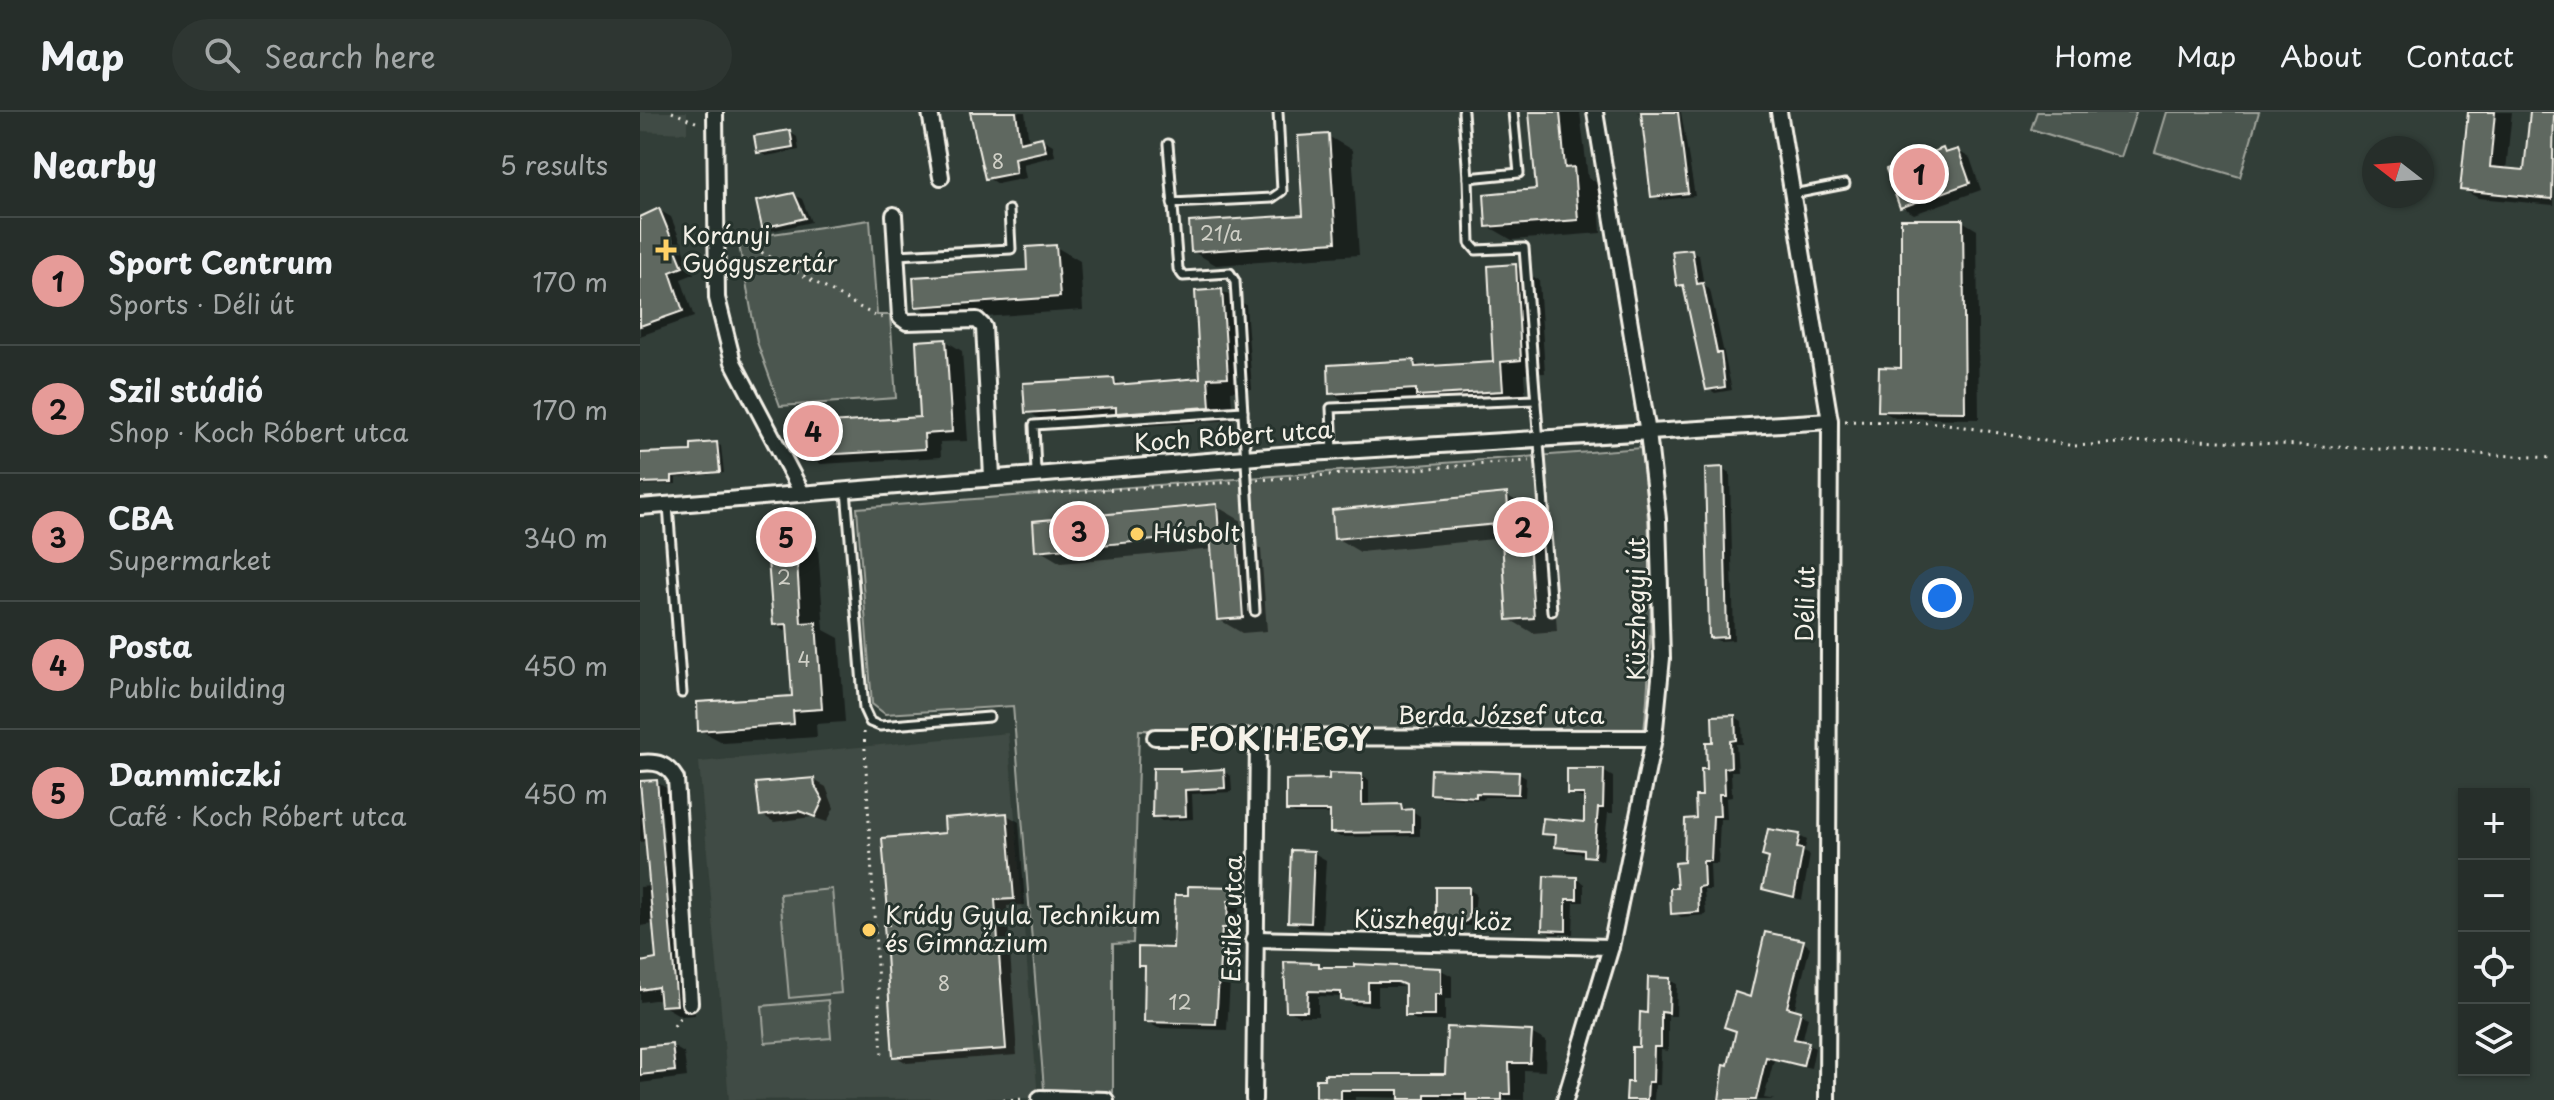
<!DOCTYPE html>
<html lang="en">
<head>
<meta charset="utf-8">
<style>
  :root { --surface:#262e2a; --page:#2e3632; --text:#f1f3f6; --muted:#a4a8a8; --line:#424a47; --accent:#e69b98 }
  body { margin:0; font-family:"Playpen Sans",sans-serif; background:var(--page); color:var(--text) }
  .controls { position:absolute; right:24px; bottom:24px; display:grid; overflow:hidden; border-radius:0px; box-shadow:0 2px 6px #0004 }
  .controls button { width:72px; height:72px; display:grid; place-items:center; padding:0; border:0; border-bottom:2px solid var(--line); background:var(--surface); color:var(--text); font:40px sans-serif }
  .compass { position:absolute; left:1722px; top:24px; width:72px; height:72px; border-radius:50%; background:var(--surface); box-shadow:0 2px 6px #0004; rotate:287deg }
  .you { position:absolute; left:1302px; top:486px; width:28px; height:28px; margin:-20px; border:6px solid #fff; border-radius:50%; background:#1a73e8; box-shadow:0 0 0 12px #1a73e833 }
  .badge { display:grid; place-items:center; width:52px; height:52px; border-radius:50%; background:var(--accent); color:#111; font-size:26px; font-weight:700 }
  .pin { position:absolute; translate:-50% -50%; border:4px solid #fff; box-shadow:0 2px 8px #0006 }
  .list { margin:0; padding:0; list-style:none }
  h2 { display:flex; justify-content:space-between; align-items:center; height:104px; margin:0; padding:0 32px; font-size:34px }
  h2 small { font-size:26px; font-weight:400; color:var(--muted) }
  .list li { display:grid; grid-template-columns:52px 1fr auto; gap:24px; align-items:center; box-sizing:border-box; height:128px; padding:0 32px; border-top:2px solid var(--line) }
  .list b { display:block; font-size:30px; white-space:nowrap }
  .list p { margin:0; font-size:26px; white-space:nowrap; color:var(--muted) }
  .list em { font-size:26px; font-style:normal; color:var(--muted) }
  .icon { flex:none; width:44px; height:44px; fill:none; stroke:currentColor; stroke-width:2; stroke-linecap:round; stroke-linejoin:round }
  .map { position:relative; flex:none; width:1914px; height:988px; overflow:hidden }
  header { display:flex; align-items:center; gap:48px; box-sizing:border-box; height:112px; padding:0 40px; background:var(--surface); border-bottom:2px solid var(--line) }
  header strong { font-size:38px }
  nav { display:flex; gap:44px; margin-inline-start:auto; font-size:28px }
  .search { width:560px; height:72px; background:var(--page); display:flex; align-items:center; gap:20px; box-sizing:border-box; padding:0 28px; border-radius:44px; color:var(--muted); font-size:30px }
  main { display:flex }
  aside { flex:1; background:var(--surface) }
  .map>svg:first-child { display:block }
</style>
</head>
<body>
<header>
<strong>Map</strong>
<div class="search"><svg class="icon" aria-label="search" viewBox="0 0 24 24"><circle cx="10" cy="10" r="6"/><path d="M15 15l6 6"/></svg>Search here</div>
<nav><a>Home</a><a>Map</a><a>About</a><a>Contact</a></nav>
</header>
<main>
<aside>
<h2>Nearby<small>5 results</small></h2>
<ul class="list">
<li><span class="badge">1</span><div><b>Sport Centrum</b><p>Sports · Déli út</p></div><em>170 m</em></li>
<li><span class="badge">2</span><div><b>Szil stúdió</b><p>Shop · Koch Róbert utca</p></div><em>170 m</em></li>
<li><span class="badge">3</span><div><b>CBA</b><p>Supermarket</p></div><em>340 m</em></li>
<li><span class="badge">4</span><div><b>Posta</b><p>Public building</p></div><em>450 m</em></li>
<li><span class="badge">5</span><div><b>Dammiczki</b><p>Café · Koch Róbert utca</p></div><em>450 m</em></li>
</ul>
</aside>
<div class="map">
<svg width="1914" height="988" viewBox="0 0 1914 988">
  <rect width="100%" height="100%" fill="#323e38"/>
  <filter id="ink" filterUnits="userSpaceOnUse"><feTurbulence type="fractalNoise" baseFrequency=".0125" numOctaves="2"/><feDisplacementMap in="SourceGraphic" scale="16" xChannelSelector="R" yChannelSelector="G"/><feConvolveMatrix kernelMatrix="1 2 1 2 8 2 1 2 1" color-interpolation-filters="sRGB"/></filter>
  <g filter="url(#ink)">
    <g fill="#404b44">
      <path d="M0,0H47V21L0,19Z"/>
      <path d="M368,621L398,986L89,988L59,650Z"/>
    </g>
    <g fill="#4c564f" stroke="#a0a49c" stroke-width="2">
      <path d="M1397,0H1496L1481,45L1391,17Z"/>
      <path d="M1527,0H1619L1600,65L1515,40Z"/>
      <path d="M230,108L237,203H250L256,286L140,294L117,230L98,127Z"/>
      <path d="M1001,336C1013,431 1014,525 1004,620L499,618L493,831L473,832V980L404,977L373,594L245,602L232,592L217,396Z"/>
      <path d="M192,777L201,881L149,886L140,782Z"/>
      <path d="M188,888L191,926L125,931L122,894Z"/>
    </g>
    <g fill="#0007" fill-rule="evenodd">
      <path d="M334,0H385L389,30L402,27L413,33L415,44L383,52L386,66L357,72L347,65Z"/>
      <path d="M889,0H940L948,66L958,71L961,121L872,128L848,114L898,79Z"/>
      <path d="M998,0H1041L1055,84L1021,88L1013,83L1003,4Z"/>
      <path d="M1830,0H1872L1866,58L1886,60L1892,0H1914V93L1838,86L1822,77Z"/>
      <path d="M150,20L157,25L159,38L126,44L119,40Z"/>
      <path d="M688,24L712,38L719,143L576,153L552,139L665,105Z"/>
      <path d="M1303,38L1309,42L1318,39L1330,46L1341,78L1274,102L1262,95Z"/>
      <path d="M154,83L162,87L171,110L131,119L123,114Z"/>
      <path d="M19,98L31,105L54,162L41,167L54,205L0,224V107Z"/>
      <path d="M1322,109L1337,118L1339,307L1255,306L1240,298L1263,258Z"/>
      <path d="M416,135L440,149L443,198L301,208L277,194L389,159Z"/>
      <path d="M1052,139L1059,143L1064,174L1070,178L1092,278L1075,281L1067,276L1046,177L1039,173Z"/>
      <path d="M875,154L899,168L905,261L884,262L886,292L802,297L791,290L715,295L691,281L774,250L784,256L855,252Z"/>
      <path d="M582,179L606,193L612,277L591,279L593,308L502,314L493,308L410,313L387,299L474,268L485,274L562,268Z"/>
      <path d="M306,229L322,239L328,329L300,330L301,345L181,352L164,343L188,307L197,312L282,307Z"/>
      <path d="M77,332L81,334L84,361L36,366V372L0,373V343L54,341Z"/>
      <path d="M1083,357L1090,361L1094,528L1079,529L1071,525Z"/>
      <path d="M866,383L890,397L891,414L911,426L917,519L893,521L869,507L864,426L720,440L696,426L781,394V389Z"/>
      <path d="M576,394L600,408L602,426L621,437L627,519L602,521L578,507L574,437L421,451L397,437Z"/>
      <path d="M154,421L178,435L184,518L199,526L205,610L176,612L177,625L84,631L60,618L154,585L150,521L135,512Z"/>
      <path d="M1095,605L1102,609L1103,632H1096L1098,659H1091L1092,685L1086,686L1087,707H1080L1078,752H1070L1071,778H1064L1066,803L1041,805L1033,800L1075,632Z"/>
      <path d="M539,658L545,661L583,659L591,664L592,680L552,682L553,707L522,709L514,704Z"/>
      <path d="M963,659L973,665V701H968L963,749L946,742L927,740L917,734V727L903,721L946,712V687L929,681Z"/>
      <path d="M879,662L886,666L885,685H844L843,688L799,685L792,681Z"/>
      <path d="M721,664L729,668V695L761,694L772,699L780,704V724L700,725L692,720V702H655L648,698L691,669Z"/>
      <path d="M174,668L186,675L194,696L187,710L172,705L134,710L122,703Z"/>
      <path d="M16,670L35,681L55,903L41,904L22,893L21,887L0,890V850L18,847L14,812L0,814V775L11,774L7,729L0,730V691ZM18,699H22L25,737L21,738Z"/>
      <path d="M367,703L379,710L385,793L367,794L377,943L267,951L255,944L251,815L308,723Z"/>
      <path d="M1159,724L1167,728L1164,740L1170,743L1162,788L1124,776Z"/>
      <path d="M674,741L686,748L682,817L662,816L650,809Z"/>
      <path d="M937,767L944,772V790H934L933,822H911L904,817Z"/>
      <path d="M595,777L606,783V795H599L598,821H593L587,918L518,916L506,909L507,857L500,853L535,838Z"/>
      <path d="M828,777L836,782L833,814H809L801,809L798,805Z"/>
      <path d="M1163,830L1170,835L1154,899L1168,905L1162,930L1175,936L1171,956L1134,948L1124,986L1135,988H1077L1098,920L1087,914Z"/>
      <path d="M679,853L686,857L801,858L812,864V887H805V909H778L767,903V873L750,864L748,867L763,875H738V894L714,893L703,885L678,884V904H659L648,898Z"/>
      <path d="M1029,868L1037,872L1036,904H1028V939L1021,938L1020,973H1015L1014,988H988L1009,903Z"/>
      <path d="M891,921L906,929L905,959L884,958V988L715,985V988H685L678,984V969L807,964Z"/>
      <path d="M32,934L44,941L47,965L0,971V937Z"/>
    </g>
    <g fill="#5f6861" stroke="#f4f1e8" stroke-width="2">
      <path d="M330,0H376L380,30L402,25L406,39L374,46L376,61L345,67Z"/>
      <path d="M889,0H920L925,56L934,55L938,108L846,115L844,82L896,77Z"/>
      <path d="M1001,0H1038L1048,81L1011,85Z"/>
      <path d="M1828,0H1855L1850,55L1884,58L1890,0H1914L1912,87L1820,78Z"/>
      <path d="M150,18L153,35L117,41L114,24Z"/>
      <path d="M689,22L696,130L551,140L549,110L663,103L658,24Z"/>
      <path d="M1303,36L1305,41L1318,37L1330,71L1260,96L1246,57Z"/>
      <path d="M154,81L165,106L122,116L116,89Z"/>
      <path d="M19,96L43,155L30,160L43,199L0,214V105Z"/>
      <path d="M1261,107H1323L1325,300L1238,299L1239,255L1261,256Z"/>
      <path d="M416,133L420,185L275,195L273,165L387,158L386,135Z"/>
      <path d="M1052,137L1057,172L1063,171L1077,241H1081L1085,275L1066,278L1043,173L1037,174L1032,139Z"/>
      <path d="M876,152L881,248L861,250L863,279L776,284V277L689,282L688,253L774,248L775,255L853,250L848,154Z"/>
      <path d="M582,177L588,265L568,266L570,295L476,301V295L385,301L383,271L474,266L475,273L560,266L555,179Z"/>
      <path d="M306,227L312,320L284,322L285,337L163,344L160,307L188,305L189,311L280,305L276,229Z"/>
      <path d="M77,330L80,360L32,364V370L0,371V341L51,339V332Z"/>
      <path d="M1083,355L1087,525L1069,526L1065,356Z"/>
      <path d="M867,381L869,411L694,427L692,398Z"/>
      <path d="M577,392L579,422L597,421L603,506L577,508L570,423L395,439L393,409Z"/>
      <path d="M888,410L894,506L867,508L861,412Z"/>
      <path d="M155,419L161,511L176,510L182,597L153,599L154,612L58,619L57,590L152,584L147,512L133,513L126,421Z"/>
      <path d="M1095,603L1096,628L1090,629L1091,655L1084,656L1085,682H1079L1080,704H1073L1071,749H1063L1064,774L1058,775L1059,800L1031,802L1030,776H1037L1035,751L1044,750L1045,707L1056,706L1055,684H1062L1061,657H1067L1066,630H1073L1072,604Z"/>
      <path d="M513,656H540V660L584,657L585,676L545,678L546,704L512,705Z"/>
      <path d="M791,657L879,660L878,682L836,681V685L790,682Z"/>
      <path d="M927,657H964L963,696H958L954,745L944,744V738L915,735L916,723L901,722L903,706L944,710V682H927Z"/>
      <path d="M689,661L722,662V693L761,692L762,698L773,697V720L690,721V699H646V668L689,667Z"/>
      <path d="M174,666L175,674L183,688L175,705L159,699L120,704L116,671Z"/>
      <path d="M17,668L37,893L20,894L18,875L0,878V850L16,847L0,669Z"/>
      <path d="M367,701L374,787L355,788L366,937L253,945L244,813H249L242,726L305,721L304,706Z"/>
      <path d="M1128,717L1160,722L1157,736L1163,737L1154,785L1122,777L1129,746L1122,744Z"/>
      <path d="M651,738L674,739L671,811L648,810Z"/>
      <path d="M904,764L937,765V787H926V819L902,818Z"/>
      <path d="M548,774L596,775L595,789H588L587,816H582L576,912L504,910L505,854H498V835L533,836L535,783H548Z"/>
      <path d="M796,775H829V806L825,810L799,811V806L796,807Z"/>
      <path d="M1125,820L1164,828L1147,895L1161,899L1154,927L1169,930L1163,954L1126,945L1116,988H1079L1084,952L1088,953L1096,919L1084,915L1095,880L1110,885Z"/>
      <path d="M644,850L679,851V855H714V852L801,856V882H795V904H765V873L758,870H728V889L701,888V880L668,879L667,899H646Z"/>
      <path d="M1008,865L1030,866L1029,901L1021,900V935H1014L1013,970H1008L1007,988H986L987,970H992V935H999L1000,900L1007,901Z"/>
      <path d="M807,915L892,919L890,951H869L870,982H862V988H826V982H785V987H759V978H701V988L676,985V967H684V962H805Z"/>
      <path d="M32,932L35,959L0,963V935Z"/>
    </g>
    <g fill="none" stroke-linecap="round" stroke-linejoin="round">
      <defs>
        <g id="lane">
          <path d="M823,0L828,66"/>
          <path d="M873,0L879,61L828,66L830,131L836,138L884,136L912,499"/>
          <path d="M528,32L538,157L543,164L590,161L595,169L615,499"/>
          <path d="M1153,82L1205,72"/>
          <path d="M532,91L632,86L642,79L638,0"/>
          <path d="M257,143L371,137L369,98"/>
          <path d="M693,340L691,296L896,288"/>
          <path d="M396,360L394,313L603,299"/>
          <path d="M206,378L224,597L230,610L240,614L349,605"/>
          <path d="M28,393L42,581"/>
        </g>
        <g id="street">
          <path d="M75,0L77,186L93,250L162,381"/>
          <path d="M290,0L301,65"/>
          <path d="M1139,0L1190,309L1187,988"/>
          <path d="M254,103L260,205L267,210L337,208L344,215L352,364"/>
          <path d="M0,395L653,342L1190,309"/>
          <path d="M515,625L1014,626"/>
          <path d="M0,651C17,649 27,652 36,667L50,891"/>
          <path d="M614,827L971,835"/>
          <path d="M400,986L466,988"/>
          <path d="M614,988L618,626"/>
          <path d="M925,988L971,835L1014,626L1022,546L1018,407L1008,321L955,0"/>
        </g>
      </defs>
      <use href="#lane" stroke="#f4f1e8" stroke-width="13"/>
      <use href="#street" stroke="#f4f1e8" stroke-width="20"/>
      <g stroke="#f4f1e8" stroke-width="3" stroke-dasharray="2 6" stroke-linecap="butt">
        <path d="M32,0L60,12"/>
        <path d="M91,132L114,136L239,206L245,205"/>
        <path d="M1205,309L1302,311L1434,334L1540,327L1914,346"/>
        <path d="M617,368L889,349"/>
        <path d="M398,382L594,370"/>
        <path d="M224,620L242,944"/>
        <path d="M34,914L41,904"/>
        <path d="M363,988L384,987"/>
      </g>
      <use href="#lane" stroke="#26332d" stroke-width="7"/>
      <use href="#street" stroke="#26332d" stroke-width="14"/>
    </g>
  </g>
  <g fill="#ffd166" stroke="#26332d" stroke-width="3">
    <path d="M22 126h8v8h8v8h-8v8h-8v-8h-8v-8h8z"/>
    <circle cx="497" cy="422" r="8"/>
    <circle cx="229" cy="818" r="8"/>
  </g>
  <g text-anchor="middle" stroke-width="6" stroke-linejoin="round" paint-order="stroke">
    <g font-size="20" fill="#cfcfc6">
      <text x="358" y="57">8</text>
      <text x="581" y="129">21/a</text>
      <text x="144" y="473">2</text>
      <text x="164" y="555">4</text>
      <text x="304" y="879">8</text>
      <text x="540" y="898">12</text>
    </g>
    <g font-size="24" fill="#f4f1e8" stroke="#26332d" text-anchor="start">
      <text x="42" y="132">Korányi<tspan x="42" dy="28">Gyógyszertár</tspan></text>
      <text x="513" y="430">Húsbolt</text>
      <text x="245" y="812">Krúdy Gyula Technikum<tspan x="245" dy="28">és Gimnázium</tspan></text>
    </g>
    <g font-size="24" fill="#f4f1e8" stroke="#26332d">
      <text transform="translate(593 325) rotate(-4)" y="8">Koch Róbert utca</text>
      <text transform="translate(1166 492) rotate(-89)" y="8">Déli út</text>
      <text transform="translate(997 497) rotate(-90)" y="8">Küszhegyi út</text>
      <text x="861" y="612">Berda József utca</text>
      <text transform="translate(593 807) rotate(-89)" y="8">Estike utca</text>
      <text transform="translate(793 809) rotate(1)" y="8">Küszhegyi köz</text>
    </g>
    <g font-size="32" font-weight="bold" letter-spacing="2" fill="#f4f1e8" stroke="#26332d">
      <text x="641" y="639">FOKIHEGY</text>
    </g>
  </g>
</svg>
<div class="controls">
<button>+</button>
<button>−</button>
<button><svg class="icon" aria-label="locate" viewBox="0 0 24 24"><circle cx="12" cy="12" r="6"/><path d="M12 2v4M12 18v4M2 12h4M18 12h4"/></svg></button>
<button><svg class="icon" aria-label="layers" viewBox="0 0 24 24"><path d="M12 4l9 5-9 5-9-5zM3 14l9 5 9-5"/></svg></button>
</div>
<svg class="compass" viewBox="-18 -18 36 36"><path d="M0-13l5 13h-10z" fill="#e53935"/><path d="M0 13l5-13h-10z" fill="#a4a8a8"/></svg>
<div class="you"></div>
<div class="pin badge" style="left:1279px;top:62px">1</div>
<div class="pin badge" style="left:883px;top:415px">2</div>
<div class="pin badge" style="left:439px;top:419px">3</div>
<div class="pin badge" style="left:173px;top:319px">4</div>
<div class="pin badge" style="left:146px;top:425px">5</div>
</div>
</main>
</body>
</html>
